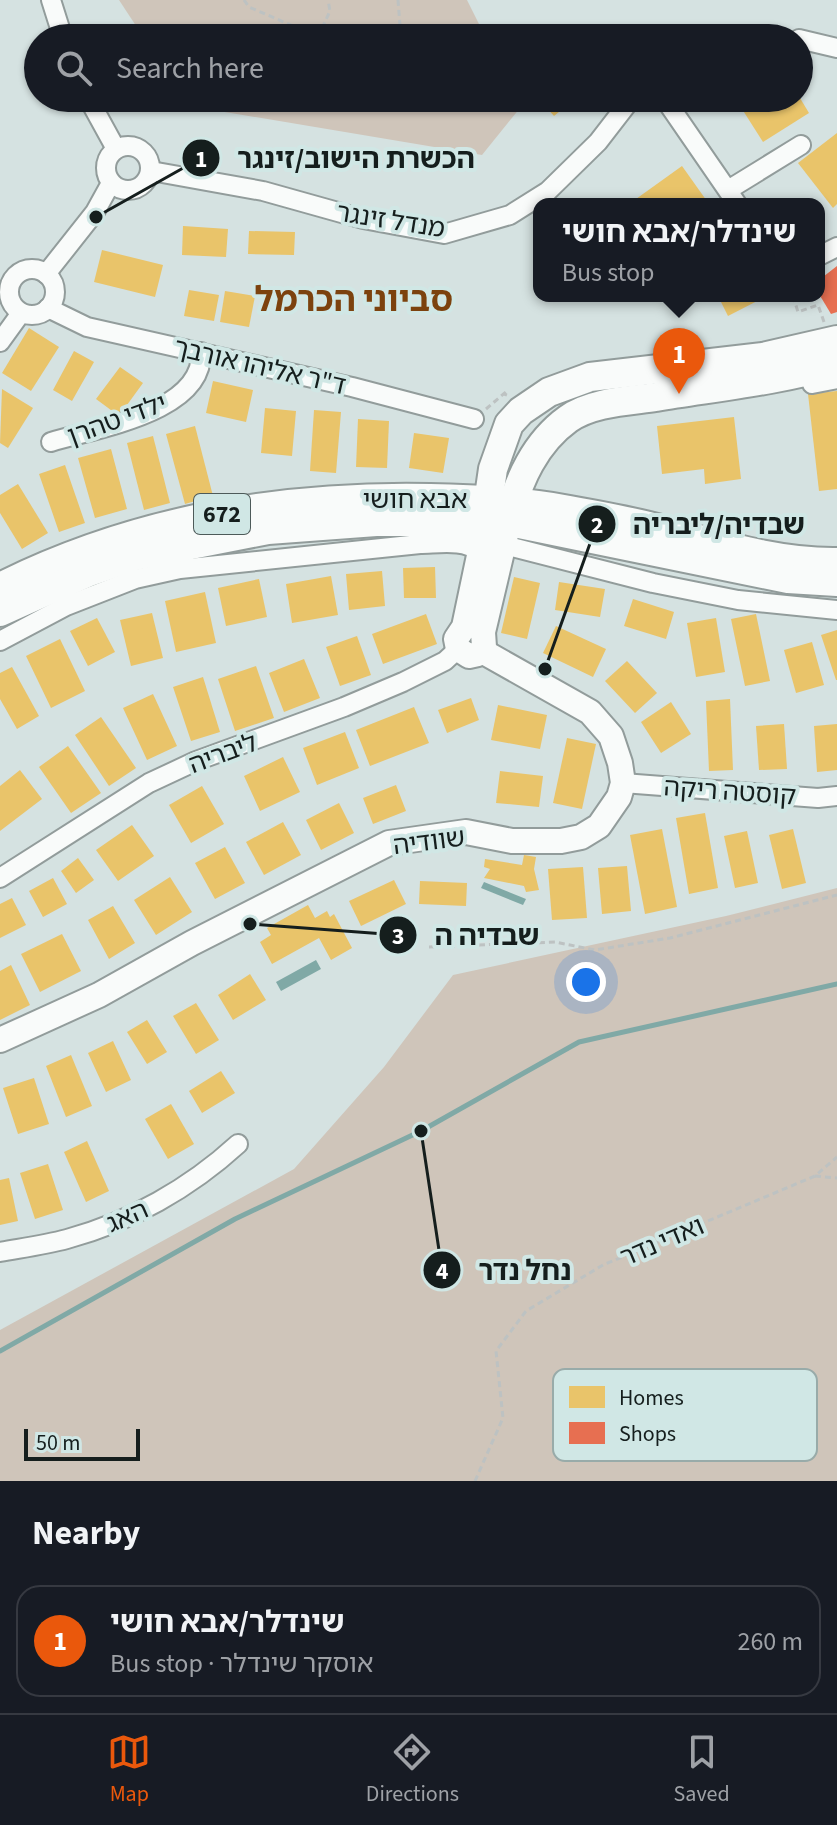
<!DOCTYPE html>
<html lang="en">
<head>
<meta charset="utf-8">
<style>
  :root { --surface:#171b24; --page:#20242c; --text:#f1f3f6; --muted:#9ea1a6; --line:#363941; --accent:#ea580c }
  body { margin:0; font-family:"Source Sans 3","Noto Sans Hebrew",sans-serif; background:var(--page); color:var(--text) }
  .scale { position:absolute; left:24px; bottom:20px; width:116px; box-sizing:border-box; padding-left:8px; border:4px solid #151e1d; border-top:0; font-size:22px; line-height:28px; white-space:nowrap; color:#151e1d; -webkit-text-stroke:6px #d0e7e5; paint-order:stroke }
  .you { position:absolute; left:586px; top:982px; width:28px; height:28px; margin:-20px; border:6px solid #fff; border-radius:50%; background:#1a73e8; box-shadow:0 0 0 12px #1a73e833 }
  .badge { display:grid; place-items:center; width:52px; height:52px; border-radius:50%; background:var(--accent); color:#fff; font-size:26px; font-weight:700 }
  .pin { position:absolute; translate:-50% -66px; filter:drop-shadow(0 2px 4px #0008) }
  .pin::after { content:''; position:absolute; top:42px; width:28px; height:24px; background:inherit; clip-path:polygon(0 0,100% 0,50% 100%) }
  .popup { position:absolute; left:533px; top:198px; width:292px; height:104px; box-sizing:border-box; display:grid; place-content:center; border-radius:16px; background:var(--surface); filter:drop-shadow(0 2px 6px #0005); font-size:26px; white-space:nowrap; color:var(--muted) }
  .popup b { font-size:30px; color:var(--text) }
  .popup::after { content:''; position:absolute; left:50%; top:100%; margin-left:-16px; border:16px solid transparent; border-top-color:var(--surface) }
  .list { margin:0; padding:0; list-style:none }
  h2 { display:flex; justify-content:space-between; align-items:center; height:104px; margin:0; padding:0 32px; font-size:34px }
  h2 small { font-size:26px; font-weight:400; color:var(--muted) }
  .list li { display:grid; grid-template-columns:52px 1fr auto; gap:24px; align-items:center; box-sizing:border-box; height:112px; margin:0 16px 16px; padding:0 16px; border:2px solid var(--line); border-radius:24px }
  .list b { display:block; font-size:30px; white-space:nowrap }
  .list p { margin:0; font-size:26px; white-space:nowrap; color:var(--muted) }
  .list em { font-size:26px; font-style:normal; color:var(--muted) }
  .icon { flex:none; width:44px; height:44px; fill:none; stroke:currentColor; stroke-width:2; stroke-linecap:round; stroke-linejoin:round }
  .map { position:relative; flex:none; width:837px; height:1481px; overflow:hidden }
  .search { position:absolute; background:var(--surface); box-shadow:0 2px 6px #0004; left:24px; right:24px; top:24px; height:88px; display:flex; align-items:center; gap:20px; box-sizing:border-box; padding:0 28px; border-radius:44px; color:var(--muted); font-size:30px }
  .sheet { height:232px; background:var(--surface) }
  nav { display:flex; justify-content:space-around; align-items:center; box-sizing:border-box; height:112px; border-top:2px solid var(--line); background:var(--surface); font-size:22px; color:var(--muted) }
  nav a { display:grid; justify-items:center; gap:4px }
  nav .on { color:var(--accent) }
  .map>svg:first-child { display:block }
</style>
</head>
<body>
<div class="map">
<svg width="837" height="1481" viewBox="0 0 837 1481">
  <rect width="100%" height="100%" fill="#d5e2e1"/>
  <g fill="#cfc5ba">
    <path d="M119,0H467L486,38H144Z"/>
    <path d="M183,98H515L520,108L482,155L189,106Z"/>
    <path d="M837,888V1481H0V1330L294,1169L384,1067L453,975L726,916Z"/>
  </g>
  <g fill="#80a9a6">
    <path d="M484,882L526,899L523,905L481,888Z"/>
    <path d="M316,960L321,969L281,991L276,982Z"/>
  </g>
  <g fill="#e9c46a">
    <path d="M538,98H576L554,116Z"/>
    <path d="M735,98H800L809,113L763,142Z"/>
    <path d="M837,133V204L833,208L798,163Z"/>
    <path d="M682,166L709,204H629Z"/>
    <path d="M183,226L228,229L226,257L182,255Z"/>
    <path d="M249,231L295,232L294,255L248,254Z"/>
    <path d="M102,250L163,265L155,297L94,282Z"/>
    <path d="M189,290L219,295L214,321L184,316Z"/>
    <path d="M225,291L255,296L249,327L220,322Z"/>
    <path d="M718,296H767L728,316Z"/>
    <path d="M29,328L59,347L31,391L2,373Z"/>
    <path d="M74,351L94,362L72,401L53,390Z"/>
    <path d="M120,367L143,383L119,416L96,399Z"/>
    <path d="M213,381L253,390L246,422L206,413Z"/>
    <path d="M2,389L33,408L8,448L0,443Z"/>
    <path d="M837,391V489L819,491L808,394Z"/>
    <path d="M265,408L296,411L292,456L261,453Z"/>
    <path d="M314,410L341,412L336,473L310,471Z"/>
    <path d="M734,417L741,479L705,484L704,469L662,474L657,426Z"/>
    <path d="M358,419L389,421L387,468L356,467Z"/>
    <path d="M195,426L213,496L185,504L166,434Z"/>
    <path d="M414,433L449,438L443,473L409,468Z"/>
    <path d="M153,436L170,503L144,510L127,443Z"/>
    <path d="M111,449L127,509L95,518L78,458Z"/>
    <path d="M65,465L85,523L59,532L39,474Z"/>
    <path d="M18,484L48,533L22,549L0,513V495Z"/>
    <path d="M435,567L436,598H404L403,568Z"/>
    <path d="M382,571L385,606L349,610L346,574Z"/>
    <path d="M331,576L338,615L292,623L286,584Z"/>
    <path d="M514,577L540,583L527,639L501,633Z"/>
    <path d="M259,579L267,617L226,626L218,588Z"/>
    <path d="M559,582L605,589L600,617L555,610Z"/>
    <path d="M205,592L216,643L176,652L165,601Z"/>
    <path d="M633,599L674,612L666,639L624,626Z"/>
    <path d="M152,613L163,658L131,666L120,620Z"/>
    <path d="M426,614L437,644L383,664L372,634Z"/>
    <path d="M756,614L770,681L745,686L731,619Z"/>
    <path d="M97,618L115,652L88,666L70,631Z"/>
    <path d="M716,618L725,672L696,677L687,623Z"/>
    <path d="M556,626L606,649L593,677L543,653Z"/>
    <path d="M837,630V680H836L821,635Z"/>
    <path d="M357,636L371,675L340,686L326,647Z"/>
    <path d="M60,639L85,691L51,708L26,656Z"/>
    <path d="M812,642L824,685L796,693L784,650Z"/>
    <path d="M304,659L320,698L284,712L269,673Z"/>
    <path d="M627,661L657,693L635,713L605,681Z"/>
    <path d="M256,666L274,718L235,731L218,679Z"/>
    <path d="M12,667L39,716L17,729L0,699V673Z"/>
    <path d="M203,677L220,732L191,741L173,687Z"/>
    <path d="M153,694L177,746L147,760L123,708Z"/>
    <path d="M471,698L479,720L447,733L438,710Z"/>
    <path d="M730,699L733,770L709,771L706,701Z"/>
    <path d="M671,702L691,734L661,753L641,722Z"/>
    <path d="M498,705L547,715L540,749L491,740Z"/>
    <path d="M414,707L429,743L370,766L356,730Z"/>
    <path d="M101,717L136,768L109,786L75,735Z"/>
    <path d="M784,724L787,769L759,770L756,726Z"/>
    <path d="M837,724V770L817,772L814,726Z"/>
    <path d="M345,732L359,768L317,785L303,748Z"/>
    <path d="M567,738L596,744L582,809L553,803Z"/>
    <path d="M68,746L101,793L71,813L39,767Z"/>
    <path d="M283,757L300,792L260,811L244,776Z"/>
    <path d="M20,770L42,799L0,831V786Z"/>
    <path d="M500,771L543,776L539,807L496,803Z"/>
    <path d="M396,785L406,811L373,824L363,798Z"/>
    <path d="M202,786L224,824L191,843L169,805Z"/>
    <path d="M339,803L354,833L321,850L306,820Z"/>
    <path d="M705,813L718,888L689,894L676,818Z"/>
    <path d="M283,822L301,855L264,875L246,842Z"/>
    <path d="M132,825L154,856L118,881L96,850Z"/>
    <path d="M662,829L677,907L645,914L630,835Z"/>
    <path d="M793,829L806,883L782,889L769,835Z"/>
    <path d="M747,831L758,883L735,888L724,836Z"/>
    <path d="M225,847L245,883L215,899L195,863Z"/>
    <path d="M524,855L536,857L534,869L539,890L526,892L524,886L484,878L490,869L484,867L485,859L522,865Z"/>
    <path d="M78,858L94,880L76,893L61,871Z"/>
    <path d="M627,866L631,911L602,914L598,868Z"/>
    <path d="M583,867L587,918L552,920L548,869Z"/>
    <path d="M170,877L192,912L156,935L134,900Z"/>
    <path d="M53,878L67,904L43,917L29,891Z"/>
    <path d="M394,880L406,904L361,926L349,901Z"/>
    <path d="M420,881L467,883L466,906L419,904Z"/>
    <path d="M12,898L26,925L0,938V904Z"/>
    <path d="M308,905L315,918L327,911L330,917L334,914L352,948L331,960L319,938L272,964L260,942L271,935L267,928Z"/>
    <path d="M113,906L135,943L109,959L88,920Z"/>
    <path d="M62,934L81,971L40,992L21,954Z"/>
    <path d="M11,965L30,1005L0,1020V971Z"/>
    <path d="M250,974L266,1000L233,1020L218,995Z"/>
    <path d="M196,1003L219,1040L196,1054L173,1016Z"/>
    <path d="M147,1020L167,1052L147,1064L127,1032Z"/>
    <path d="M113,1041L131,1080L106,1092L88,1053Z"/>
    <path d="M71,1055L92,1106L66,1117L46,1066Z"/>
    <path d="M221,1071L235,1093L202,1113L189,1091Z"/>
    <path d="M34,1078L49,1124L18,1134L3,1088Z"/>
    <path d="M171,1104L194,1144L168,1159L145,1119Z"/>
    <path d="M87,1141L109,1191L86,1202L64,1152Z"/>
    <path d="M48,1164L63,1210L35,1219L20,1173Z"/>
    <path d="M9,1178L18,1221L0,1225V1180Z"/>
  </g>
  <path fill="#e76f51" d="M837,266V312L831,314L819,294V280Z"/>
  <g fill="none" stroke-linecap="round" stroke-linejoin="round">
    <path stroke="#80a9a6" stroke-width="5" d="M0,1351L235,1219L421,1131L579,1042L837,984"/>
    <defs>
      <g id="street">
        <path d="M51,0L63,38"/>
        <path d="M733,38H780"/>
        <path d="M799,39L837,48"/>
        <path d="M88,98L116,149"/>
        <path d="M664,98L737,204"/>
        <circle cx="128" cy="168" r="22"/>
        <path d="M151,171L263,191L363,219L444,234L510,215L548,191L598,142L632,98"/>
        <path d="M728,190L801,145"/>
        <path d="M819,256L837,247"/>
        <circle cx="32" cy="292" r="23"/>
        <path d="M46,274L95,212L111,183"/>
        <path d="M48,308L87,327L352,387L474,419"/>
        <path d="M0,342L21,313"/>
        <path d="M812,384L837,379"/>
        <path d="M51,442C95,428 204,413 201,352"/>
        <path d="M504,545L653,583L738,600L837,610"/>
        <path d="M0,641L66,606L135,579L180,569L420,544C438,544 465,539 479,552"/>
        <path d="M623,783L818,798L837,796"/>
        <path d="M0,878L149,783L196,761L344,707L403,682L445,661L458,649"/>
        <path d="M0,1252C22,1248 45,1245 67,1239C130,1222 190,1188 238,1144"/>
      </g>
      <g id="secondary">
        <path d="M484,532L464,627L456,639L458,649L469,656L478,654L484,647L483,632L509,522"/>
        <path d="M0,1040L99,995L192,943L389,843L466,832L512,841H561L581,837L599,826L619,797L623,783L620,763L611,736L590,712L482,651"/>
      </g>
      <g id="primary">
        <path d="M486,517L493,469L509,424L521,411L549,392L590,377L763,357L837,340"/>
        <path d="M510,518C517,481 536,442 568,419C592,402 628,401 656,397C716,387 779,381 837,363"/>
        <path d="M447,522L466,531L480,548"/>
        <path d="M0,587C134,520 281,495 430,498C477,499 523,501 569,510C597,515 625,520 653,527C713,542 774,563 837,562"/>
        <path d="M0,612L89,572L135,556L268,530L376,522H509L788,579L837,582"/>
      </g>
    </defs>
    <use href="#street" stroke="#929c9b" stroke-width="22"/>
    <use href="#secondary" stroke="#929c9b" stroke-width="28"/>
    <use href="#primary" stroke="#929c9b" stroke-width="32"/>
    <g stroke="#bdc2c2" stroke-width="3" stroke-dasharray="6 4" stroke-linecap="butt">
      <path d="M244,0L249,7L321,38"/>
      <path d="M398,0L401,38"/>
      <path d="M318,37L330,11L328,0"/>
      <path d="M819,276L821,279"/>
      <path d="M793,296L798,312L818,305L824,322"/>
      <path d="M486,409L507,391L505,396"/>
      <path d="M429,947L555,942L595,950L670,938L837,895"/>
      <path d="M815,1176L837,1178"/>
      <path d="M475,1481L503,1418L496,1351L526,1311L603,1265L815,1176L837,1157"/>
    </g>
    <use href="#street" stroke="#f9fbfa" stroke-width="18"/>
    <use href="#secondary" stroke="#f9fbfa" stroke-width="24"/>
    <use href="#primary" stroke="#f9fbfa" stroke-width="28"/>
  </g>
  <g text-anchor="middle" stroke-width="8" stroke-linejoin="round" paint-order="stroke">
    <rect fill="#d0e7e5" stroke="#4d5a59" stroke-width="2" x="194" y="494" width="56" height="40" rx="6"/>
    <g font-size="24" font-weight="bold" fill="#151e1d">
      <text x="222" y="522">672</text>
    </g>
    <g font-size="26" fill="#151e1d" stroke="#d0e7e5">
      <text transform="translate(391 220) rotate(9)" y="9">מנדל זינגר</text>
      <text transform="translate(260 366) rotate(13)" y="9">ד"ר אליהו אורבך</text>
      <text transform="translate(117 419) rotate(-20)" y="9">ילדי טהרן</text>
      <text x="415" y="508">אבא חושי</text>
      <text transform="translate(223 753) rotate(-20)" y="9">ליבריה</text>
      <text transform="translate(730 791) rotate(4)" y="9">קוסטה ריקה</text>
      <text transform="translate(429 841) rotate(-7)" y="9">שוודיה</text>
      <text transform="translate(127 1216) rotate(-24)" y="9">האג</text>
      <text transform="translate(662 1241) rotate(-23)" y="9">ואדי נדר</text>
    </g>
    <g font-size="34" font-weight="bold" fill="#7c420e" stroke="#d0e7e5">
      <text x="354" y="311">סביוני הכרמל</text>
    </g>
  </g>
  <rect x="553" y="1369" width="264" height="92" rx="12" fill="#d0e7e5" stroke="#98aba9" stroke-width="2"/>
  <rect x="569" y="1386" width="36" height="22" fill="#e9c46a"/>
  <rect x="569" y="1422" width="36" height="22" fill="#e76f51"/>
  <g font-size="22" fill="#151e1d">
    <text x="619" y="1405">Homes</text>
    <text x="619" y="1441">Shops</text>
  </g>
  <path fill="none" stroke="#151e1d" stroke-width="3" d="M96 217L201 158M545 669L597 524M250 924L398 935M421 1131L442 1270"/>
  <g fill="#151e1d" stroke="#d0e7e5" stroke-width="3">
    <circle cx="96" cy="217" r="8"/>
    <circle cx="545" cy="669" r="8"/>
    <circle cx="250" cy="924" r="8"/>
    <circle cx="421" cy="1131" r="8"/>
    <circle cx="201" cy="158" r="20"/>
    <circle cx="597" cy="524" r="20"/>
    <circle cx="398" cy="935" r="20"/>
    <circle cx="442" cy="1270" r="20"/>
  </g>
  <g font-size="24" text-anchor="middle" font-weight="bold" fill="#fff">
    <text x="201" y="167">1</text>
    <text x="597" y="533">2</text>
    <text x="398" y="944">3</text>
    <text x="442" y="1279">4</text>
  </g>
  <g font-size="28" text-anchor="middle" font-weight="bold" fill="#151e1d" stroke="#d0e7e5" stroke-width="8" stroke-linejoin="round" paint-order="stroke">
    <text x="356" y="168">הכשרת הישוב/זינגר</text>
    <text x="719" y="534">שבדיה/ליבריה</text>
    <text x="487" y="945">שבדיה ה</text>
    <text x="525" y="1280">נחל נדר</text>
  </g>
</svg>
<div class="scale">50 m</div>
<div class="you"></div>
<div class="pin badge" style="left:679px;top:394px">1</div>
<div class="popup"><b>שינדלר/אבא חושי</b>Bus stop</div>
<div class="search"><svg class="icon" aria-label="search" viewBox="0 0 24 24"><circle cx="10" cy="10" r="6"/><path d="M15 15l6 6"/></svg>Search here</div>
</div>
<section class="sheet">
<h2>Nearby<small></small></h2>
<ul class="list">
<li><span class="badge">1</span><div><b>שינדלר/אבא חושי</b><p>Bus stop · אוסקר שינדלר</p></div><em>260 m</em></li>
</ul>
</section>
<nav>
<a class="on"><svg class="icon" aria-label="map" viewBox="0 0 24 24"><path d="M3 6l6-2 6 2 6-2v14l-6 2-6-2-6 2zM9 4v14M15 6v14"/></svg>Map</a>
<a><svg class="icon" aria-label="directions" viewBox="0 0 24 24"><path d="M12 3l9 9-9 9-9-9zM9 14v-3h6M13 9l2 2-2 2"/></svg>Directions</a>
<a><svg class="icon" aria-label="saved" viewBox="0 0 24 24"><path d="M7 4h10v16l-5-4-5 4z"/></svg>Saved</a>
</nav>
</body>
</html>
